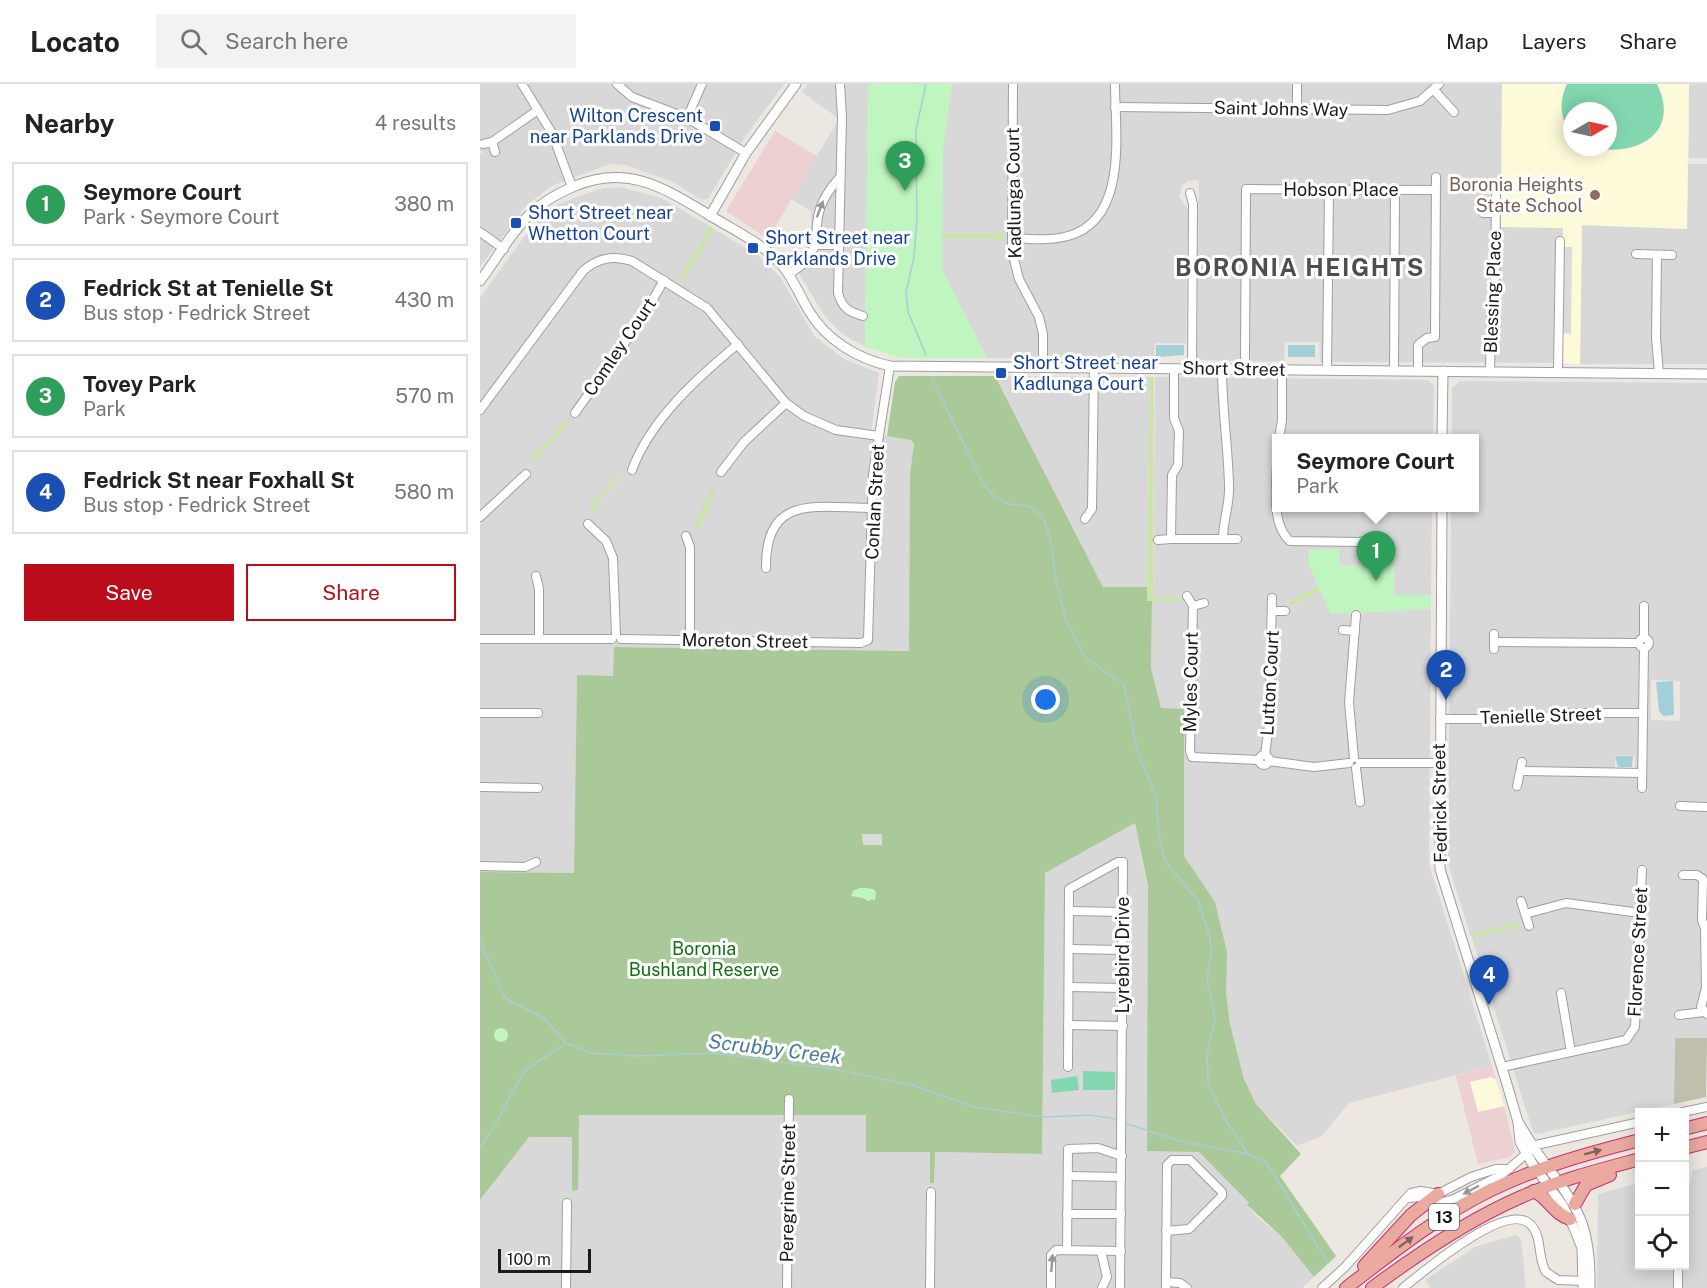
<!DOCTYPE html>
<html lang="en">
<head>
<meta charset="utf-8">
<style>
  :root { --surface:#fff; --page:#f2f2f2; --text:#222; --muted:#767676; --line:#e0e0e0; --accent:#ba0c1a }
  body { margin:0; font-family:"Public Sans",sans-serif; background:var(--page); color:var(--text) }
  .controls { position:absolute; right:18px; bottom:18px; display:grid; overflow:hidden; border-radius:0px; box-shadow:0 3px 15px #0003 }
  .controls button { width:54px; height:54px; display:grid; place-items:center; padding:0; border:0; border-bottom:2px solid var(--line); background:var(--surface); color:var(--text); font:30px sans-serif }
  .compass { position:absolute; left:1083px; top:18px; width:54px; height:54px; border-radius:50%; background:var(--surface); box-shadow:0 3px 15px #0003; rotate:81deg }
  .scale { position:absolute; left:18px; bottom:15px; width:93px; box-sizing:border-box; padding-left:6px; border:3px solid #1b1b1b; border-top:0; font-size:16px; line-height:21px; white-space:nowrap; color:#1b1b1b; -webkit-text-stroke:4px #fff; paint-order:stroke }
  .you { position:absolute; left:566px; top:616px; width:21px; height:21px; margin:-15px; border:4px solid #fff; border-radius:50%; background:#1a73e8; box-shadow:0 0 0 9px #1a73e833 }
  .badge { display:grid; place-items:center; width:39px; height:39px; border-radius:50%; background:var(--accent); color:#fff; font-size:20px; font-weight:700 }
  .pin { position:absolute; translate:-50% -50px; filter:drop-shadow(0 2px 3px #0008) }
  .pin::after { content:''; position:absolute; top:32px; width:21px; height:18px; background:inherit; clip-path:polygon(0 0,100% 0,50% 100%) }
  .popup { position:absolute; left:792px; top:350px; width:207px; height:78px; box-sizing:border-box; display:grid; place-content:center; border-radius:0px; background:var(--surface); filter:drop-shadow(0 2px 4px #0005); font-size:20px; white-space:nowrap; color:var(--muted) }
  .popup b { font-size:22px; color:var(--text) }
  .popup::after { content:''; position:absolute; left:50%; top:100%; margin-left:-12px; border:12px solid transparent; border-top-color:var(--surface) }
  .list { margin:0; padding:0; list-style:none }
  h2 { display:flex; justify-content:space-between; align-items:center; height:78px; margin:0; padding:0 24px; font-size:26px }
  h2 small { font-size:20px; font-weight:400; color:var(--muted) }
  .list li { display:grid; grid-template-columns:39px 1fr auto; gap:18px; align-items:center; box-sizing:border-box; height:84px; margin:0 12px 12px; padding:0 12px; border:2px solid var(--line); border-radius:0px }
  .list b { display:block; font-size:22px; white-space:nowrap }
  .list p { margin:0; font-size:20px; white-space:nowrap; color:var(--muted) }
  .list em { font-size:20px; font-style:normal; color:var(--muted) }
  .actions { display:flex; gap:12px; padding:18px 24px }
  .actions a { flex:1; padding:14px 0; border:2px solid var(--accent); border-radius:0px; text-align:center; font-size:21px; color:var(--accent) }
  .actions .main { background:var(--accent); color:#fff }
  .icon { flex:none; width:33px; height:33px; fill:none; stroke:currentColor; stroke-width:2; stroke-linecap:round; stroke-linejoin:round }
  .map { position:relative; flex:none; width:1227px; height:1204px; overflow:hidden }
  header { display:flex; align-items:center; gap:36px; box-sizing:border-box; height:84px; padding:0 30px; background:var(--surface); border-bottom:2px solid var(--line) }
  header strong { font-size:28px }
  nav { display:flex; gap:33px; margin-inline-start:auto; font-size:21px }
  .search { width:420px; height:54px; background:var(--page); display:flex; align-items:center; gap:15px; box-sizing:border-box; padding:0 21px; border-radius:0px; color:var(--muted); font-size:22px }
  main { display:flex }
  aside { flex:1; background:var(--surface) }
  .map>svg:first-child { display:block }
</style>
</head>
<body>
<header>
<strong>Locato</strong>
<div class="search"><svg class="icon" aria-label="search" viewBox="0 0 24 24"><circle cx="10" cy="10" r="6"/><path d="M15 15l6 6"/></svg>Search here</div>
<nav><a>Map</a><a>Layers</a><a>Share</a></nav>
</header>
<main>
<aside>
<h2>Nearby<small>4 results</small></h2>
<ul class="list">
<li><span class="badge" style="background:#2e9e5b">1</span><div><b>Seymore Court</b><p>Park · Seymore Court</p></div><em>380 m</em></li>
<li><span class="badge" style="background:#1a4fb4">2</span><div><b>Fedrick St at Tenielle St</b><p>Bus stop · Fedrick Street</p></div><em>430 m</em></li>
<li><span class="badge" style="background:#2e9e5b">3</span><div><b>Tovey Park</b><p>Park</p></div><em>570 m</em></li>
<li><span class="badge" style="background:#1a4fb4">4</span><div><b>Fedrick St near Foxhall St</b><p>Bus stop · Fedrick Street</p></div><em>580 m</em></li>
</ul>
<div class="actions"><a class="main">Save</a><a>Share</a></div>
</aside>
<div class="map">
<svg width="1227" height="1204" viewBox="0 0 1227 1204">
  <rect width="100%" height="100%" fill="#ece7e1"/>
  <g fill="#d9d8d8" fill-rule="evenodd">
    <path d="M0,0H304L265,53L228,115H220L193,98L146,81L130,80L71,102L45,123L0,183V70L3,68L0,66Z"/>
    <path d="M328,0H388L385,263L361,249L344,231L314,181L331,156V127L311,115L359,35L322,8Z"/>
    <path d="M472,0H1022L1021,143L1083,144L1081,279L840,278L839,258H805L804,278L717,276L719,96L708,97L702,102L699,112L708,126L706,259H675L674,275L507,274L462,186V154L524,155V150H462L463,64Z"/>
    <rect x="1209" y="0" width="18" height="74"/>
    <path d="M1208,80H1227V280H1100L1102,141L1207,145Z"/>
    <path d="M139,103L179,113L230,142L200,194L204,195L234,145L279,172L301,194L334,252L364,275L399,289L391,349L431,356L434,360L430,390L429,567L134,563L133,592H97L94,789L0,788V214L49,146L63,131L81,119L119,105ZM140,390L142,393L116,419L112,418Z"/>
    <path d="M515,292L670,293L667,503H623Z"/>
    <path d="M675,293L948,296L954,302L953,354H797V424H952L951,511H914V482L829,481L838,502L810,517L811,523L840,506L851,530L951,525L949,780L1012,982L869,1019L842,1052L817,1062L776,1020L764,995L750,940L735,818L703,772L704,625H681L671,584L672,517H700L701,513H673Z"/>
    <path d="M980,297L1227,299V954H1195L1194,1020L1057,1050L1053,1048L992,854L1041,842L1040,838L990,850L968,779L971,424H995V354H972V304ZM1171,596L1200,597V637L1171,636ZM1135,671H1155V684L1135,685Z"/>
    <path d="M655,739L719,1068L769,1119L767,1121L777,1133L802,1153L834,1193L822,1204H0V1116L49,1053H92V1106L99,1031H386L450,1068V1099L454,1098V1068L562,1070L565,789Z"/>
    <path d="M1227,1083V1204H1117L1118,1110L1159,1099L1160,1182H1204L1205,1122L1213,1086Z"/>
    <path d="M1036,1151L1041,1155L1046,1204H950L945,1196L995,1163Z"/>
  </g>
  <g fill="#ecd0d2">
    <path d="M295,47L337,72L288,155L246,127Z"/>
    <path d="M1012,982L1016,996L1011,993L990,998L998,1028L1024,1022L1035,1067L1030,1073L998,1080L976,992Z"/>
  </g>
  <g fill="#fdfad9" fill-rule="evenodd">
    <path d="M1022,0H1209L1207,145L1102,141L1100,280L1081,279L1083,144L1021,143ZM1092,27H1128V63H1092Z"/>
    <path d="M1011,993L1016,996L1024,1022L998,1028L990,998Z"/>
  </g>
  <path fill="#c0bead" d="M1195,954H1227L1226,1013L1194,1020Z"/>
  <g fill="#cbe4a9">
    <path d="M230,142L234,145L204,196L200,194Z"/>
    <path d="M462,150H524V155L462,154Z"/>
    <path d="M670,293H674L673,513H701V517H667Z"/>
    <path d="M87,336L90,339L53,377L50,374Z"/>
    <path d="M140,390L142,392L116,419L115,428L111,427L112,418Z"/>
    <path d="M231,405L236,406L219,446L216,441Z"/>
    <path d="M838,502L840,506L810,523V517Z"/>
    <path d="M1040,838L1041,842L992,854L990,850Z"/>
  </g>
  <path fill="#aac998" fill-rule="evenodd" d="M419,292H515L623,503H667V517H672L671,584L681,624L704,625V772L735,818L747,868L746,908L750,940L764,995L776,1020L821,1070L800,1092L856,1172L834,1193L802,1153L767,1121L769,1119L719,1068L667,1067L668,802L655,739L565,789L562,1070L455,1068L454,1099H450V1068H386V1031H99L98,1106L92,1107V1053H49L0,1116V788L94,789L97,591L133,592L134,563L429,567L430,390L434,360L431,356L407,352L415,298ZM380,804L393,805L396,808L389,817L372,808Z"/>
  <g fill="#bff5bf">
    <path d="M388,0H472L463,64L462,186L507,274H422L385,263Z"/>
    <path d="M829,465H859V482H914V511H951V525L851,530L829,481Z"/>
    <path d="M387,804L396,808L395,816L371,812L374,806Z"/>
    <circle cx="21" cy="951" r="7"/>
  </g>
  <g fill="#83d7b0">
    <path d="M1087,0H1177C1202,51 1154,74 1110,63H1128V27H1092V53C1081,37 1078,18 1087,0Z"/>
    <path d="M603,987L635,988V1006H603Z"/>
    <path d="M597,992L599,1006L572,1009L571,996Z"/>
  </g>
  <g fill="#dbdbdb">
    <path d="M1083,163H1092L1091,250L1083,249Z"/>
    <path d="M382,750H402V761H383Z"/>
  </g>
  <g fill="#a3d0d8">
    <path d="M676,261H704V271L676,273Z"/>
    <rect x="808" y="261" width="27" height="12"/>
    <path d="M1193,597L1194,631L1183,632L1179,627L1176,598Z"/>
    <path d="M1135,672H1153L1152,683H1138Z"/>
  </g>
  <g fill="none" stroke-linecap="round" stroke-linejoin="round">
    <g stroke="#a3d0d8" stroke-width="1.5">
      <path d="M446,271L428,228L426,208L434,173L437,134L436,46L446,0"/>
      <path d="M452,294L503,400L515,413L529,420L549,422L563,434L570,453L576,498L586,536L605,573L644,601L657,666L676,713L679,751L685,777L718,817L730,853L731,871L727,895L735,934L727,971L728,998L745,1035L768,1070"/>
      <path d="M0,857L25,914L65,935L86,959L112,969L157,972L233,969L348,984L432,1001L494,1023L565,1033L609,1031L637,1035"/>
      <path d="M647,1040L700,1057L768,1070L786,1078L848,1179"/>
      <path d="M0,1063L14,1043L44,987L85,960"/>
    </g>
    <defs>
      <g id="minor">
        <path d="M42,0L72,49L92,103"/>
        <path d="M137,0L152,13L207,34L266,69"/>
        <path d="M360,0L362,33L358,209C362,224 369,228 383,232"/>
        <path d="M533,0L532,167L539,195L559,233L563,250V284"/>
        <path d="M954,6L974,28"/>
        <path d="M635,23L908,26L940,17L959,0"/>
        <path d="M817,25V0"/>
        <path d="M207,34L222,0"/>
        <path d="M12,58L58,26"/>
        <path d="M3,60L12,58L15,68"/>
        <path d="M710,109L713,120L712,285"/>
        <path d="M1003,129H1016"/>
        <path d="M0,148L24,165"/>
        <path d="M532,154C551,155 570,157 588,152C649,135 635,48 635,0"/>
        <path d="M336,161C336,131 339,117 359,94"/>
        <path d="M1156,170L1192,171"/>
        <path d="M1177,171L1176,254L1179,289"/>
        <path d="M309,190L322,181L336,161H359"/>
        <path d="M765,274L766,105L955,106"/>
        <path d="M694,285V334L699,347L698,381L692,391L691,455H743C743,435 750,421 749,401C748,362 742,324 742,285"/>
        <path d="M847,286L849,106"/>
        <path d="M914,287L915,106"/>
        <path d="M938,287V261L947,254L955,253L956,93"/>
        <path d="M1010,288L1011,231L1015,209L1016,112"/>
        <path d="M1078,288L1080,157"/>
        <path d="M0,326L103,187C118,174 132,171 152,177L227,224L306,319L324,332L356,346L399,352"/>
        <path d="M95,329L163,233L184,196"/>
        <path d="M799,354L802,337V286"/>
        <path d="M797,379C796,401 791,441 810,457L881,458L893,454"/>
        <path d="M152,386C171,335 217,294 258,260"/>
        <path d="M241,388L264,358L306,319"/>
        <path d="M0,433L46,390"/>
        <path d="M605,435L612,425L614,285"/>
        <path d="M108,440L126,457L133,474L136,551"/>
        <path d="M206,452L210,463V557"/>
        <path d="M743,455H757"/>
        <path d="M678,456L691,455"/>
        <path d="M286,484C285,409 337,424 392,424"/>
        <path d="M56,492L59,505V555"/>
        <path d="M707,512L713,522L724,519"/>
        <path d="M713,522L710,667L712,673L779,676"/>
        <path d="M793,527H805"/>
        <path d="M863,546L875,547"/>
        <circle cx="1164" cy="559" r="5"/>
        <path d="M1164,554V522"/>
        <path d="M0,555H132"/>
        <path d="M141,555L381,559L388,556L393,390L410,282"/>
        <path d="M1014,558L1158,559"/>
        <path d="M1014,565V550"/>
        <path d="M0,629H58"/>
        <path d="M960,635H1054L1089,629H1162"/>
        <circle cx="784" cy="676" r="5"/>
        <path d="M785,671L789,641L792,514"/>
        <path d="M874,674L869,618L876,531"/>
        <path d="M789,677L834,683L869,679"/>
        <path d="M880,679H959"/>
        <path d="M876,684L880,718"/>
        <path d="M1042,687L1162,689"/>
        <path d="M1037,702L1042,678"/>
        <path d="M0,703L58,704"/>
        <path d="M1162,704L1164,564"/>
        <path d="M1200,722L1227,723"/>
        <path d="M0,782L45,783L56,778"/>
        <path d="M1203,791H1217L1223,795L1222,836L1225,844L1226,904L1221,923L1227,930"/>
        <path d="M1041,817L1049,842"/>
        <path d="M589,827L644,828"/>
        <path d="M1045,830L1086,819L1160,829"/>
        <path d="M589,865L643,866"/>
        <path d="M589,903L643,904"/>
        <path d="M1081,909L1091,968"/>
        <path d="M1199,931L1224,928"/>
        <path d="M588,941L643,942"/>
        <path d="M588,983L589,805L638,778H643L640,1204"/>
        <path d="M1022,983L1146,956L1155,943L1162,786"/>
        <path d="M1203,1028L1227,1023"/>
        <path d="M588,1092L641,1093"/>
        <path d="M927,1114L943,1113L962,1118L972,1116L1023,1090L1056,1061L1160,1038"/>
        <path d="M587,1130H641"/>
        <path d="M587,1166L588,1065L618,1064L642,1072"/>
        <path d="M621,1167L627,1193L622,1204"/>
        <path d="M686,1198L700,1199L707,1204"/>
        <path d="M86,1204L87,1119"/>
        <path d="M307,1204L309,1015"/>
        <path d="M450,1204L451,1108"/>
        <path d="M571,1204V1171L576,1166L641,1167"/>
        <path d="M686,1204L687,1081L692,1076H710L742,1108V1112L709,1145L686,1147"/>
        <path d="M842,1204L865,1183L931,1109L941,1107L958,1110L991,1093L1016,1085H1029"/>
        <path d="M923,1204C944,1187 1026,1117 1050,1140C1063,1152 1057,1174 1066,1188L1078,1196L1106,1197"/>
        <path d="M1198,1204V1182"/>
      </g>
      <g id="tertiary">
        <path d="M230,132L266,69L316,0"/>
        <path d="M0,197C16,176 30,150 49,131C62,118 78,109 95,102C147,81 181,102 226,129C251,145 281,158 301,180C313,194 320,212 329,227C346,256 378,275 410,282L1227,290"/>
        <path d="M962,354L963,287"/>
        <path d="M962,424L960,785L1026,997L1038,1038L1040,1058L1052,1079L1083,1122L1094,1144L1102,1164L1103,1204"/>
        <path d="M1038,1038C1046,1050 1052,1062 1061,1074C1098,1124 1111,1139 1110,1204"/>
      </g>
      <g id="trunk">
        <path d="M1204,1045L1227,1039"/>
        <path d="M1204,1064L1227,1058"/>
        <path d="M1054,1107C1068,1114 1075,1131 1090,1135"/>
        <path d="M1095,1120L1106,1101L1130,1091"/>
        <path d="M884,1182L931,1131L958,1110"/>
        <path d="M866,1204C913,1168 958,1132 1011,1106C1058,1083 1109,1069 1160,1056"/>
        <path d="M892,1204C939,1169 988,1136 1041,1113C1079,1096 1119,1086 1160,1075"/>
      </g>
    </defs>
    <use href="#minor" stroke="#9f9f9f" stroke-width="10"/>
    <use href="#tertiary" stroke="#9f9f9f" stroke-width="11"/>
    <use href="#trunk" stroke="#ca2e70" stroke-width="14"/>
    <use href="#minor" stroke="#fff" stroke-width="8"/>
    <use href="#tertiary" stroke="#fff" stroke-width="9"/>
    <use href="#trunk" stroke="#eaaaa0" stroke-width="12"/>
  </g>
  <defs><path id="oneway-solid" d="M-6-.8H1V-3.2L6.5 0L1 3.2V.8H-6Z" transform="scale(1.5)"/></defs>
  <g fill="#989898">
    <use href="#oneway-solid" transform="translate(340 125) rotate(-69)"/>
    <use href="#oneway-solid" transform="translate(991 1106) rotate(152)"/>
    <use href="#oneway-solid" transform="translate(572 1179) rotate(-85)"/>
  </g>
  <g fill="#82625e">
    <use href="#oneway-solid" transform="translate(1113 1068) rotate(-15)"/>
    <use href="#oneway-solid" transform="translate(926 1158) rotate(-36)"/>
  </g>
  <g fill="#1a4fb4" stroke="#fff" stroke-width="2">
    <rect x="229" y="36" width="12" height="12" rx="3"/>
    <rect x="30" y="133" width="12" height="12" rx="3"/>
    <rect x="267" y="158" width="12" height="12" rx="3"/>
    <rect x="515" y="283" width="12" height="12" rx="3"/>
  </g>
  <circle fill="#8d6e63" stroke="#fff" stroke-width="2" cx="1115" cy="111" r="6"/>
  <g text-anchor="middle" stroke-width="6" stroke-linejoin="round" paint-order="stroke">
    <rect fill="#fff" stroke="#5f5f5f" stroke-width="1.5" x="949" y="1120" width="30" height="26" rx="4.5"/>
    <g font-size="16" font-weight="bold" fill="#1b1b1b">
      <text x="964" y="1139">13</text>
    </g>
    <g font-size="18" fill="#1b1b1b" stroke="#fff">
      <text transform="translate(801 25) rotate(1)" y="6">Saint Johns Way</text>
      <text x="861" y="112">Hobson Place</text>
      <text transform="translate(534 109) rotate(-91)" y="6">Kadlunga Court</text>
      <text transform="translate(1013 208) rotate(-88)" y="6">Blessing Place</text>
      <text transform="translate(140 263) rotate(-56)" y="6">Comley Court</text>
      <text transform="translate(754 285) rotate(1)" y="6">Short Street</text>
      <text transform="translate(395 418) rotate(-87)" y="6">Conlan Street</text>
      <text transform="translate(265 557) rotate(1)" y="6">Moreton Street</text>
      <text transform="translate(711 598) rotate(-89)" y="6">Myles Court</text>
      <text transform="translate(790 599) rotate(-87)" y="6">Lutton Court</text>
      <text transform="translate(1061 632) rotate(-2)" y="6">Tenielle Street</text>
      <text transform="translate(960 719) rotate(-91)" y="6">Fedrick Street</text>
      <text transform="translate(1158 868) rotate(-87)" y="6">Florence Street</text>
      <text transform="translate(643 871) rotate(-90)" y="6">Lyrebird Drive</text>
      <text transform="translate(308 1109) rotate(-89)" y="6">Peregrine Street</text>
    </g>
    <g font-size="18" fill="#164399" stroke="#fff" text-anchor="start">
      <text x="223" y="38" text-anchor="end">Wilton Crescent<tspan x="223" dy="21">near Parklands Drive</tspan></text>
      <text x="48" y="135">Short Street near<tspan x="48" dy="21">Whetton Court</tspan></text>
      <text x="285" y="160">Short Street near<tspan x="285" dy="21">Parklands Drive</tspan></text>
      <text x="533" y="285">Short Street near<tspan x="533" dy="21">Kadlunga Court</tspan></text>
    </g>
    <g font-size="18" fill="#785e54" stroke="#fff" text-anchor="end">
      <text x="1103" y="107">Boronia Heights<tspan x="1103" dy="21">State School</tspan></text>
    </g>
    <g font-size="18" fill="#117012" stroke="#fff">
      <text x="224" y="871">Boronia<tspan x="224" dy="21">Bushland Reserve</tspan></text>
    </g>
    <g font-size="20" font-style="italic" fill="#4b7a9d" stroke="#fff">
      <text transform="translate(295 965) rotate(7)" y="7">Scrubby Creek</text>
    </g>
    <g font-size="24" font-weight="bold" letter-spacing="1.5" fill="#4e4e4e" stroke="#fff">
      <text x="820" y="192">BORONIA HEIGHTS</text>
    </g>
  </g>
</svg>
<div class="controls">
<button>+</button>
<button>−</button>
<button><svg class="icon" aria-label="locate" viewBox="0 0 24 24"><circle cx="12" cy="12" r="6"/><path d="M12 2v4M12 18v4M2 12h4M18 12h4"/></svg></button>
</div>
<svg class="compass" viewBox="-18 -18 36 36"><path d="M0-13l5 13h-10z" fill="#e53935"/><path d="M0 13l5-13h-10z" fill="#767676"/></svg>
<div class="scale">100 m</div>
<div class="you"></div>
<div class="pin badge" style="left:896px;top:497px;background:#2e9e5b">1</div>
<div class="popup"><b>Seymore Court</b>Park</div>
<div class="pin badge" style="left:966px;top:616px;background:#1a4fb4">2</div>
<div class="pin badge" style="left:425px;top:107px;background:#2e9e5b">3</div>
<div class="pin badge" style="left:1009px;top:921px;background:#1a4fb4">4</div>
</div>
</main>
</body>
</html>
